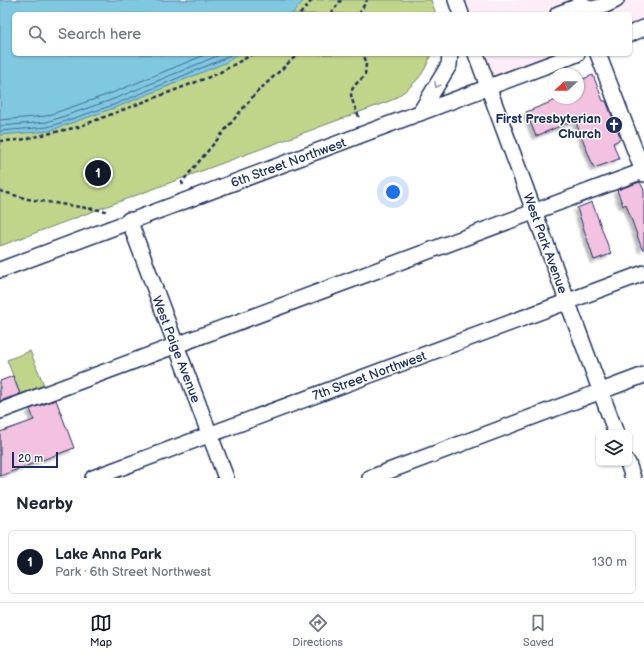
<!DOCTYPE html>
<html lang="en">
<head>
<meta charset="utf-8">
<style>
  :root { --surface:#fff; --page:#f6f6f7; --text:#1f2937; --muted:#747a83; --line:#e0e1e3; --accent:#111827 }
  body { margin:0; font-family:"Balsamiq Sans",sans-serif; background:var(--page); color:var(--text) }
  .controls { position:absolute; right:12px; bottom:12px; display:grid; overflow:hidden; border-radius:6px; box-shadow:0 1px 3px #0004 }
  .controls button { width:36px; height:36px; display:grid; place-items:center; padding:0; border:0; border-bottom:1px solid var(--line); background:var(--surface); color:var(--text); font:20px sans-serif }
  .compass { position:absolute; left:548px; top:68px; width:36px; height:36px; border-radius:50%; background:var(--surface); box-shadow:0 1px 3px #0004; rotate:248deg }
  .scale { position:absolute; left:12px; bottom:10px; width:46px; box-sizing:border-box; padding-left:4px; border:2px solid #1b2f5e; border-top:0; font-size:11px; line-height:14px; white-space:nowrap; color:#1b2f5e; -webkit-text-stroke:3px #fff; paint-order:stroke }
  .you { position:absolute; left:393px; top:192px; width:14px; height:14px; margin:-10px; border:3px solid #fff; border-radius:50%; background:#1a73e8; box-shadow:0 0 0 6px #1a73e833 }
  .badge { display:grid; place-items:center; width:26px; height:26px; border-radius:50%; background:var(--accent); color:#fff; font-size:13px; font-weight:700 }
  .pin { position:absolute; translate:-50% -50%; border:2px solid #fff; box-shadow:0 1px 4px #0006 }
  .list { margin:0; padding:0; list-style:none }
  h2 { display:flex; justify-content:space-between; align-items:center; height:52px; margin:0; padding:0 16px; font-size:17px }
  h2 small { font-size:13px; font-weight:400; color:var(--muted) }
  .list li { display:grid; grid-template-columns:26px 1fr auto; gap:12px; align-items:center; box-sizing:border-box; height:64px; margin:0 8px 8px; padding:0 8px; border:1px solid var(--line); border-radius:6px }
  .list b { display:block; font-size:15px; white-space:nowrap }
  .list p { margin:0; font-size:13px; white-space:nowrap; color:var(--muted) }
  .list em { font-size:13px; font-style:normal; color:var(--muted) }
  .icon { flex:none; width:22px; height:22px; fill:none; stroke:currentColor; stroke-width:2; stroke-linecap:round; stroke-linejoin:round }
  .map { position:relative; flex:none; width:644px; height:478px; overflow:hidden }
  .search { position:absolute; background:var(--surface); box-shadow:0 1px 3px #0004; left:12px; right:12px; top:12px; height:44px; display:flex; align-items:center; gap:10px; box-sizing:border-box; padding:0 14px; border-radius:6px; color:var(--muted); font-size:15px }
  .sheet { height:124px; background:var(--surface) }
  nav { display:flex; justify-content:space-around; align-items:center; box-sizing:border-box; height:56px; border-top:1px solid var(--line); background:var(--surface); font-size:11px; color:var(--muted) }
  nav a { display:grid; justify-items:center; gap:2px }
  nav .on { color:var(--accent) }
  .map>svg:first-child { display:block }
</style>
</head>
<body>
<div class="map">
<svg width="644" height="478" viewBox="0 0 644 478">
  <defs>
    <filter id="shadow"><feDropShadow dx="-3.5" dy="3.5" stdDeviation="1" flood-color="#0004"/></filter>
  </defs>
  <rect width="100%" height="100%" fill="#fff"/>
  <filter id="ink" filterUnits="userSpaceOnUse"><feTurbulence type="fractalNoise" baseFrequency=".025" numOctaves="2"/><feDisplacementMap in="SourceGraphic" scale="8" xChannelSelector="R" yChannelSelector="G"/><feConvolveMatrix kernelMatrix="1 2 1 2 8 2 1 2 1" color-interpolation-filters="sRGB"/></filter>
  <g filter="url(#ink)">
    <g fill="#fcedf6">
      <path d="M456,0H644V28L630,34V14H461Z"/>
      <path d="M476,54H578L488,88Z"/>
    </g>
    <g fill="#c1d58a" stroke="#6e8274">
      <path d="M0,0H431L436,14H14V54H431C424,77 412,87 392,100L0,246Z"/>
      <path d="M30,351L44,385L20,394L7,360Z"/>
    </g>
    <path fill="#80c7e0" stroke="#588aac" d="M0,0H304L292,14H14V54H239L225,63L117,107L49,131L0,135Z"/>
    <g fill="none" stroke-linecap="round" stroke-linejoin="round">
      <g stroke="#436c92" stroke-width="1">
        <path d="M0,120L46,116L112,93L207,54"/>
        <path d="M0,126L47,122L114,99L222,54"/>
        <path d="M0,131L48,127L116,104L223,59L232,54"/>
      </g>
    </g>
    <g fill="#f4c2e1" stroke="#1b2f5e" filter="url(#shadow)">
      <path d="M593,75L603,101H606L621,139L613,143L619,159L594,168L575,120L536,136L526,112L561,98H578V81Z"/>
      <path d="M640,182L644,190V249H642L626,204L623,206L617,190Z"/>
      <path d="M592,202L611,254L594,260L577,208Z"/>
      <path d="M13,376L20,394L0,401V381Z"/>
      <path d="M56,400L74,448L0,476V432L34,420L30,409Z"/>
    </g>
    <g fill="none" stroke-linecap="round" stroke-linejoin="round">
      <defs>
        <g id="minor">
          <path d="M456,0L461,14"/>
          <path d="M580,0C586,17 605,5 616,0"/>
          <path d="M558,14L582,5"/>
          <path d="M630,34L644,28"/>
          <path d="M476,54L616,433"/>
          <path d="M598,54L644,174"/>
          <path d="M420,113L449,65L450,54"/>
          <path d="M129,220L226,478"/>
          <path d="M0,270L577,54"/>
          <path d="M0,411L643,171"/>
          <path d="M628,463L633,478"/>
          <path d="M93,478L644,273"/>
          <path d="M370,478L644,375"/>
        </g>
      </defs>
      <use href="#minor" stroke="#1b2f5e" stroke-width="18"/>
      <g stroke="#1b2f5e" stroke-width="2.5" stroke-dasharray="4 3" stroke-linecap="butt">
        <path d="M300,14L312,0"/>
        <path d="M331,14L341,0"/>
        <path d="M359,14L367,0"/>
        <path d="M359,117C350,94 345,92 365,76L366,63L364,54"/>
        <path d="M0,141L20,140L78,127L217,74L253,54"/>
        <path d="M183,185L182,182L255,94L298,54"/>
        <path d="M0,191L28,199L106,211"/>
      </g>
      <use href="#minor" stroke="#fff" stroke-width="15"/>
    </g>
    <defs><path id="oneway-chevron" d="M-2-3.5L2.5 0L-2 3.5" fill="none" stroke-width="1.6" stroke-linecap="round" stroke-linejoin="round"/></defs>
    <use stroke="#8d97ae" href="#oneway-chevron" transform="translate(437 85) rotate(120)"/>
  </g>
  <defs>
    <symbol id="church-disc" viewBox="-11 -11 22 22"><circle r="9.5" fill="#1b2f5e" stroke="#fff"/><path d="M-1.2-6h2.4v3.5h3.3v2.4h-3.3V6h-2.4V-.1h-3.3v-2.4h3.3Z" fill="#fff"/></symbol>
  </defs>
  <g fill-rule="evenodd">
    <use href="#church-disc" x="604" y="115" width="20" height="20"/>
  </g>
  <g text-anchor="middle" stroke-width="3" stroke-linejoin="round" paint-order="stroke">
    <g font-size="13" font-weight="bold" fill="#1b2f5e" stroke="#fff" text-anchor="end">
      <text x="601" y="123">First Presbyterian<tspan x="601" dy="15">Church</tspan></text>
    </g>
    <g font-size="13" fill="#1b2f5e" stroke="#fff">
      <text transform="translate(288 162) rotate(-20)" y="5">6th Street Northwest</text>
      <text transform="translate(546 243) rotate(70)" y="5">West Park Avenue</text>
      <text transform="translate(177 349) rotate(69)" y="5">West Paige Avenue</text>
      <text transform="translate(369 375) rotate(-20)" y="5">7th Street Northwest</text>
    </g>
  </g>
</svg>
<div class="controls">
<button><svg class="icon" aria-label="layers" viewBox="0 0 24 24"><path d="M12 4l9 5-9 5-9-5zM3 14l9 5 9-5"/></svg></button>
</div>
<svg class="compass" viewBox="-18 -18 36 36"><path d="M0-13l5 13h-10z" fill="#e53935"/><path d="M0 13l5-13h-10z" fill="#747a83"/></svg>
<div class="scale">20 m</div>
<div class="you"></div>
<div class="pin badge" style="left:98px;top:173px">1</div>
<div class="search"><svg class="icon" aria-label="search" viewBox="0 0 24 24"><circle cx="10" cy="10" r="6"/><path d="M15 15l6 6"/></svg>Search here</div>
</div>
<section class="sheet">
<h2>Nearby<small></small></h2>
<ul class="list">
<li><span class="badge">1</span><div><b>Lake Anna Park</b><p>Park · 6th Street Northwest</p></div><em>130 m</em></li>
</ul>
</section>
<nav>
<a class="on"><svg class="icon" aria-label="map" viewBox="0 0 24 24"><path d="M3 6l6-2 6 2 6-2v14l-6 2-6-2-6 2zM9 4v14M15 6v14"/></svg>Map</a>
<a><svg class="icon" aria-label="directions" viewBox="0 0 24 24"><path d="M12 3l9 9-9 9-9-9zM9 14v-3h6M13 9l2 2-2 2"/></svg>Directions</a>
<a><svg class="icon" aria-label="saved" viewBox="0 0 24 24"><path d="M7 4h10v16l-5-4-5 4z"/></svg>Saved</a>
</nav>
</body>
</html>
